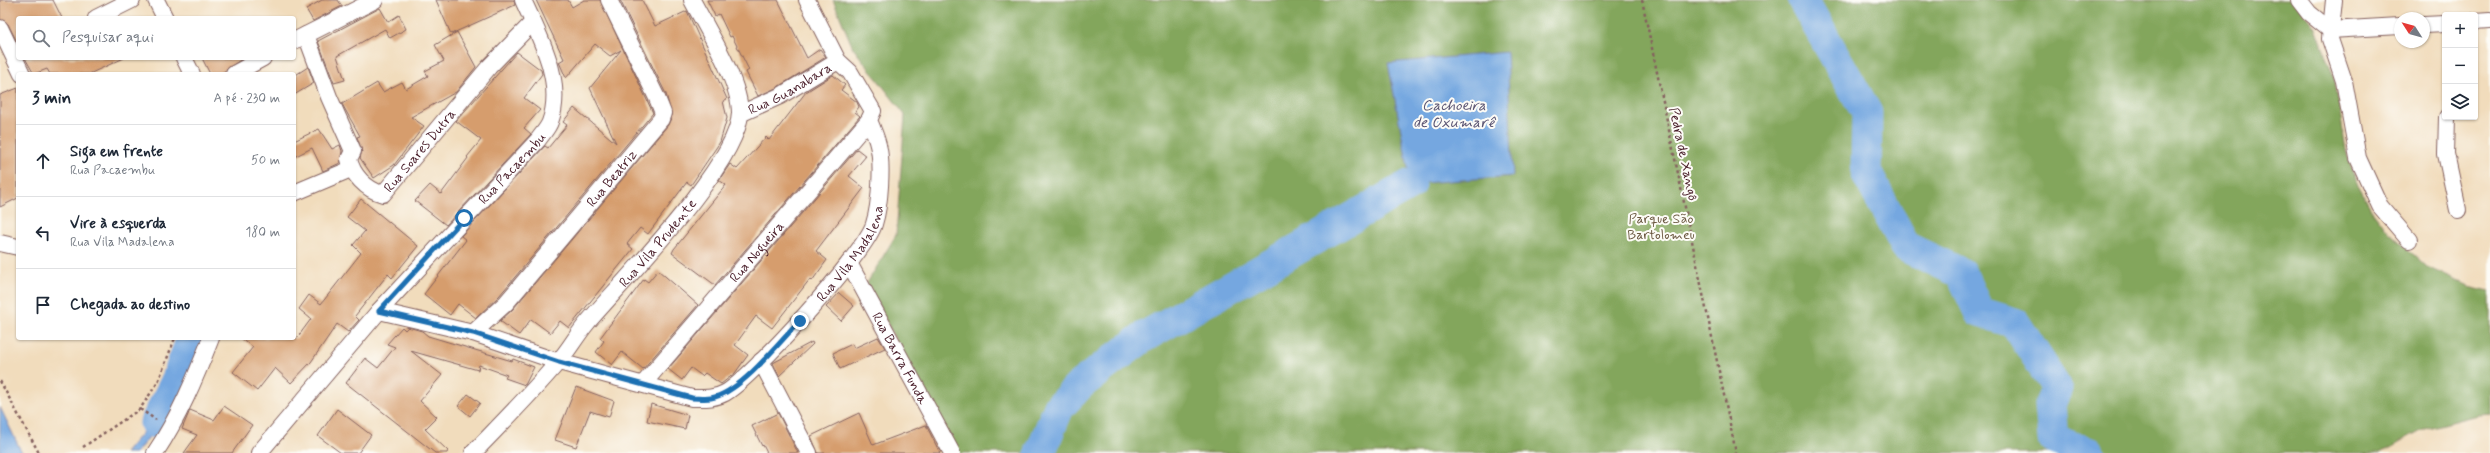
<!DOCTYPE html>
<html lang="pt">
<head>
<meta charset="utf-8">
<style>
  :root { --surface:#fff; --page:#f6f6f7; --text:#1f2937; --muted:#747a83; --line:#e0e1e3 }
  body { margin:0; font-family:Mynerve,sans-serif; background:var(--page); color:var(--text) }
  .controls { position:absolute; right:12px; top:12px; display:grid; overflow:hidden; border-radius:4px; box-shadow:0 1px 3px #0004 }
  .controls button { width:36px; height:36px; display:grid; place-items:center; padding:0; border:0; border-bottom:1px solid var(--line); background:var(--surface); color:var(--text); font:20px sans-serif }
  .compass { position:absolute; left:2394px; top:12px; width:36px; height:36px; border-radius:50%; background:var(--surface); box-shadow:0 1px 3px #0004; rotate:306deg }
  .stop { position:absolute; width:12px; height:12px; margin:-9px; border:3px solid #1f6fb2; border-radius:50%; background:#fff }
  .stop.end { background:#1f6fb2; border-color:#fff; box-shadow:0 1px 4px #0008 }
  .list { margin:0; padding:0; list-style:none }
  h2 { display:flex; justify-content:space-between; align-items:center; height:52px; margin:0; padding:0 16px; font-size:17px }
  h2 small { font-size:13px; font-weight:400; color:var(--muted) }
  .list li { display:grid; grid-template-columns:26px 1fr auto; gap:12px; align-items:center; box-sizing:border-box; height:72px; padding:0 16px; border-top:1px solid var(--line) }
  .list b { display:block; font-size:15px; white-space:nowrap }
  .list p { margin:0; font-size:13px; white-space:nowrap; color:var(--muted) }
  .list em { font-size:13px; font-style:normal; color:var(--muted) }
  .icon { flex:none; width:22px; height:22px; fill:none; stroke:currentColor; stroke-width:2; stroke-linecap:round; stroke-linejoin:round }
  .map { position:relative; flex:none; width:2490px; height:453px; overflow:hidden }
  .search { position:absolute; background:var(--surface); box-shadow:0 1px 3px #0004; left:16px; top:16px; width:280px; height:44px; display:flex; align-items:center; gap:10px; box-sizing:border-box; padding:0 14px; border-radius:4px; color:var(--muted); font-size:15px }
  .panel { position:absolute; background:var(--surface); box-shadow:0 1px 3px #0004; left:16px; top:72px; width:280px; height:268px; border-radius:4px }
  .map>svg:first-child { display:block }
</style>
</head>
<body>
<div class="map">
<svg width="2490" height="453" viewBox="0 0 2490 453">
  <rect width="100%" height="100%" fill="#fdfcf7"/>
  <filter id="ink" filterUnits="userSpaceOnUse"><feTurbulence type="fractalNoise" baseFrequency=".025" numOctaves="2"/><feDisplacementMap in="SourceGraphic" scale="8" xChannelSelector="R" yChannelSelector="G"/><feConvolveMatrix kernelMatrix="1 2 1 2 8 2 1 2 1" color-interpolation-filters="sRGB"/></filter>
  <filter id="wash" filterUnits="userSpaceOnUse"><feTurbulence type="fractalNoise" baseFrequency=".012" numOctaves="4" result="noise"/><feDisplacementMap in="SourceGraphic" scale="16" xChannelSelector="R" yChannelSelector="G"/><feGaussianBlur stdDeviation="0.9" result="paint"/><feColorMatrix in="noise" values="0 0 0 0 0 0 0 0 0 0 0 0 0 0 0 0 0 1.4 0 .05"/><feComposite in="paint" operator="in"/></filter>
  <g filter="url(#wash)">
    <rect width="100%" height="100%" fill="#f1dcbc"/>
    <path fill="#83a65b" stroke="#666243" d="M833,0H2295L2316,28L2335,81L2346,150L2355,180L2370,207L2388,231L2427,267L2468,286L2490,291V414L2478,415L2425,429L2381,453H952L867,283L896,235L905,115L853,48Z"/>
    <g fill="#75a7e0" stroke="#606386">
      <path d="M1507,52L1513,176L1411,184L1388,63Z"/>
      <path d="M0,407L20,449L23,453H0Z"/>
      <path d="M152,421L158,426L136,453H125Z"/>
    </g>
    <g fill="none" stroke-linecap="round" stroke-linejoin="round">
      <g stroke="#75a7e0" stroke-width="31">
        <path d="M1803,0L1867,113L1866,172L1906,247L1961,273L1979,312L2015,323L2057,388L2050,404L2053,439L2090,453"/>
        <path d="M155,423L176,381L192,338"/>
        <path d="M1040,453L1059,407L1081,384L1142,338L1411,184"/>
      </g>
    </g>
    <g id="blocks">
      <g fill="#d69d6d">
        <path d="M0,0H53L62,18H18V44L8,24L0,19Z"/>
        <path d="M322,0H338L342,6L313,21L306,9Z"/>
        <path d="M436,0H514L515,5L451,34Z"/>
        <path d="M536,0H568L572,7L584,0H600L653,113L499,296L476,318L458,304L450,315L424,294L466,240L461,236L545,146L548,148L567,125L563,122L574,108L616,143L590,88L621,50L610,56L595,44L566,78L559,62L564,59Z"/>
        <path d="M620,0H642L655,26L687,11L727,99L723,101L727,118L720,142L691,185L687,182L648,234L640,228L627,244L633,249L569,328L560,321L550,333L531,319L519,335L500,321L513,309L668,125L672,116L666,94Z"/>
        <path d="M707,0H778L807,58L820,49L826,57L776,88L758,96L746,72L749,70L732,36L730,37L719,14L715,16Z"/>
        <path d="M380,8L388,22L399,15L406,29L390,38L385,29L337,56L345,80L334,83L318,41Z"/>
        <path d="M457,32L476,67L456,92L411,117L424,126L394,165L374,178L360,158L362,151L357,137L360,136L342,104L377,83L383,92L402,82L406,89L428,76L425,71L444,61L435,45Z"/>
        <path d="M517,52L541,70L542,74L524,98L540,110L524,128L531,134L446,225L415,201L430,185L441,194L468,158L467,157L481,140L456,121Z"/>
        <path d="M25,58H124L89,74H50L47,69L34,74Z"/>
        <path d="M202,58H243L220,74H210Z"/>
        <path d="M308,67L314,83L294,95V76Z"/>
        <path d="M833,75L845,85L841,90L857,102L859,107L855,112L860,116L715,285L672,253L674,249L726,185L719,180L730,164L737,169L766,137L769,140L806,92Z"/>
        <path d="M18,88V198L0,207V95Z"/>
        <path d="M319,129L332,149L340,145L342,151L340,163L323,171L312,148L294,157V141Z"/>
        <path d="M857,149L866,156L849,176L864,188L816,251L827,260L812,281L810,279L772,328L756,316L735,345L748,355L735,373L721,384L705,373L702,376L691,368L682,380L668,369Z"/>
        <path d="M361,199L418,246L392,278L388,274L355,316L359,320L348,332L337,324L311,362L291,383L275,368L257,391L233,372L253,347L241,338H297L311,319L299,309L309,295L321,304L361,253L353,245L365,231L347,217Z"/>
        <path d="M658,270L698,305L643,369L622,352L612,365L596,352L604,341L600,338L644,279L648,282Z"/>
        <path d="M839,293L854,306L841,321L826,307Z"/>
        <path d="M402,327L405,330L408,327L422,331L428,336L512,361L513,359L534,367L525,385L505,378L507,375L479,365L478,370L411,351L442,375L420,401L437,417L425,429L448,451L447,453H435L346,383L365,358L378,368L395,347L387,344Z"/>
        <path d="M878,337L885,348L840,369L833,353L852,344L854,348Z"/>
        <path d="M812,342L813,344L779,376L773,363Z"/>
        <path d="M576,387L614,401L609,417L590,411L576,447L555,440Z"/>
        <path d="M468,394L480,403L470,416L458,406Z"/>
        <path d="M651,404L688,415L685,429L647,421Z"/>
        <path d="M224,406L252,425L232,453H184L197,435L182,429L190,410L214,420Z"/>
        <path d="M337,409L371,435L358,453H341L318,436Z"/>
        <path d="M778,413L798,453H767L763,445L762,446L752,426Z"/>
        <path d="M859,413L873,445L926,425L940,453H818L811,436Z"/>
      </g>
    </g>
  </g>
  <g filter="url(#ink)">
    <use href="#blocks" fill-opacity="0" stroke="#84615e" stroke-width="1"/>
    <g fill="none" stroke-linecap="round" stroke-linejoin="round">
      <defs>
        <g id="street">
          <path d="M156,0L165,18"/>
          <path d="M2299,0L2309,13L2330,30"/>
          <path d="M2334,0L2330,39L2344,81L2358,158L2380,206L2409,240"/>
          <path d="M96,18L132,0"/>
          <path d="M2475,21L2490,20"/>
          <path d="M2424,25L2445,24"/>
          <path d="M0,28L22,74"/>
          <path d="M2330,30L2400,26"/>
          <path id="s1" d="M306,35L329,97L353,151L349,159C352,174 366,190 383,194L489,67L533,22"/>
          <path d="M294,41L375,0"/>
          <path d="M184,58L192,74"/>
          <path d="M234,74L263,58"/>
          <path id="s2" d="M740,114L780,96L838,61"/>
          <path d="M2447,117L2446,154L2458,210"/>
          <path d="M294,193L351,169"/>
          <path d="M0,243L18,247"/>
          <path id="s3" d="M849,263L952,453"/>
          <path id="s4" d="M379,311L473,333L559,362L692,398C704,398 714,399 725,393C751,379 866,252 874,224C880,205 883,164 878,145C876,136 872,128 869,120L873,111L850,72L838,61L807,0"/>
          <path id="s5" d="M473,333L506,303L661,119L663,113L657,98L609,0"/>
          <path d="M761,361L809,453"/>
          <path id="s6" d="M644,383L869,120"/>
          <path d="M155,453C179,417 195,379 211,338"/>
          <path id="s7" d="M259,453L379,311L538,140C542,134 548,128 550,122C565,81 539,36 523,0"/>
          <path id="s8" d="M473,453C502,423 531,394 558,362C569,350 576,336 587,323C622,282 739,163 740,113C740,81 707,29 692,0"/>
        </g>
      </defs>
      <use href="#street" stroke="#84615e" stroke-width="18"/>
      <g stroke="#84615e" stroke-width="2.5" stroke-dasharray="3 3" stroke-linecap="butt">
        <path d="M1642,0L1736,453"/>
        <path d="M0,381L39,453"/>
        <path d="M140,409L156,420"/>
        <path d="M83,447L140,409L158,382L175,338"/>
      </g>
      <use href="#street" stroke="#fff" stroke-width="16"/>
    </g>
  </g>
  <g fill="none" stroke-linecap="round" stroke-linejoin="round" filter="url(#ink)">
    <path stroke="#1f6fb2" stroke-width="5" d="M464,218L379,311L473,333L559,362L692,398C698,398 705,399 711,398C741,393 778,343 800,321"/>
  </g>
  <g text-anchor="middle" stroke-width="4" stroke-linejoin="round" paint-order="stroke">
    <g font-size="14" fill="#4a1f2b" stroke="#fdfcf7">
      <text dy="5" stroke="none"><textPath href="#s2" startOffset="56">Rua Guanabara</textPath></text>
      <text dy="5" stroke="none"><textPath href="#s1" startOffset="242">Rua Soares Dutra</textPath></text>
      <text transform="translate(1684 154) rotate(78)" y="5">Pedra de Xangô</text>
      <text dy="5" stroke="none"><textPath href="#s7" startOffset="381">Rua Pacaembu</textPath></text>
      <text dy="5" stroke="none"><textPath href="#s5" startOffset="208">Rua Beatriz</textPath></text>
      <text dy="5" stroke="none"><textPath href="#s8" startOffset="280">Rua Vila Prudente</textPath></text>
      <text dy="5" stroke="none"><textPath href="#s6" startOffset="173">Rua Nogueira</textPath></text>
      <text dy="5" stroke="none"><textPath href="#s4" startOffset="548">Rua Vila Madalena</textPath></text>
      <text dy="5" stroke="none"><textPath href="#s3" startOffset="108">Rua Barra Funda</textPath></text>
    </g>
    <g font-size="14" fill="#6a5740" stroke="#fdfcf7">
      <text x="1661" y="223">Parque São<tspan x="1661" dy="16">Bartolomeu</tspan></text>
    </g>
    <g font-size="15" font-style="italic" fill="#5b5573" stroke="#fdfcf7">
      <text x="1454" y="110">Cachoeira<tspan x="1454" dy="17">de Oxumarê</tspan></text>
    </g>
  </g>
</svg>
<div class="controls">
<button>+</button>
<button>−</button>
<button><svg class="icon" aria-label="layers" viewBox="0 0 24 24"><path d="M12 4l9 5-9 5-9-5zM3 14l9 5 9-5"/></svg></button>
</div>
<svg class="compass" viewBox="-18 -18 36 36"><path d="M0-13l5 13h-10z" fill="#e53935"/><path d="M0 13l5-13h-10z" fill="#747a83"/></svg>
<div class="stop" style="left:464px;top:218px"></div>
<div class="stop end" style="left:800px;top:321px"></div>
<div class="search"><svg class="icon" aria-label="search" viewBox="0 0 24 24"><circle cx="10" cy="10" r="6"/><path d="M15 15l6 6"/></svg>Pesquisar aqui</div>
<section class="panel">
<h2>3 min<small>A pé · 230 m</small></h2>
<ul class="list">
<li><svg class="icon" aria-label="ahead" viewBox="0 0 24 24"><path d="M12 20V5M6 11l6-6 6 6"/></svg><div><b>Siga em frente</b><p>Rua Pacaembu</p></div><em>50 m</em></li>
<li><svg class="icon" aria-label="left" viewBox="0 0 24 24"><path d="M17 20v-9H6M10 6l-5 5 5 5"/></svg><div><b>Vire à esquerda</b><p>Rua Vila Madalena</p></div><em>180 m</em></li>
<li><svg class="icon" aria-label="arrive" viewBox="0 0 24 24"><path d="M6 21V4h12l-3 4 3 4H6"/></svg><div><b>Chegada ao destino</b></div></li>
</ul>
</section>
</div>
</body>
</html>
